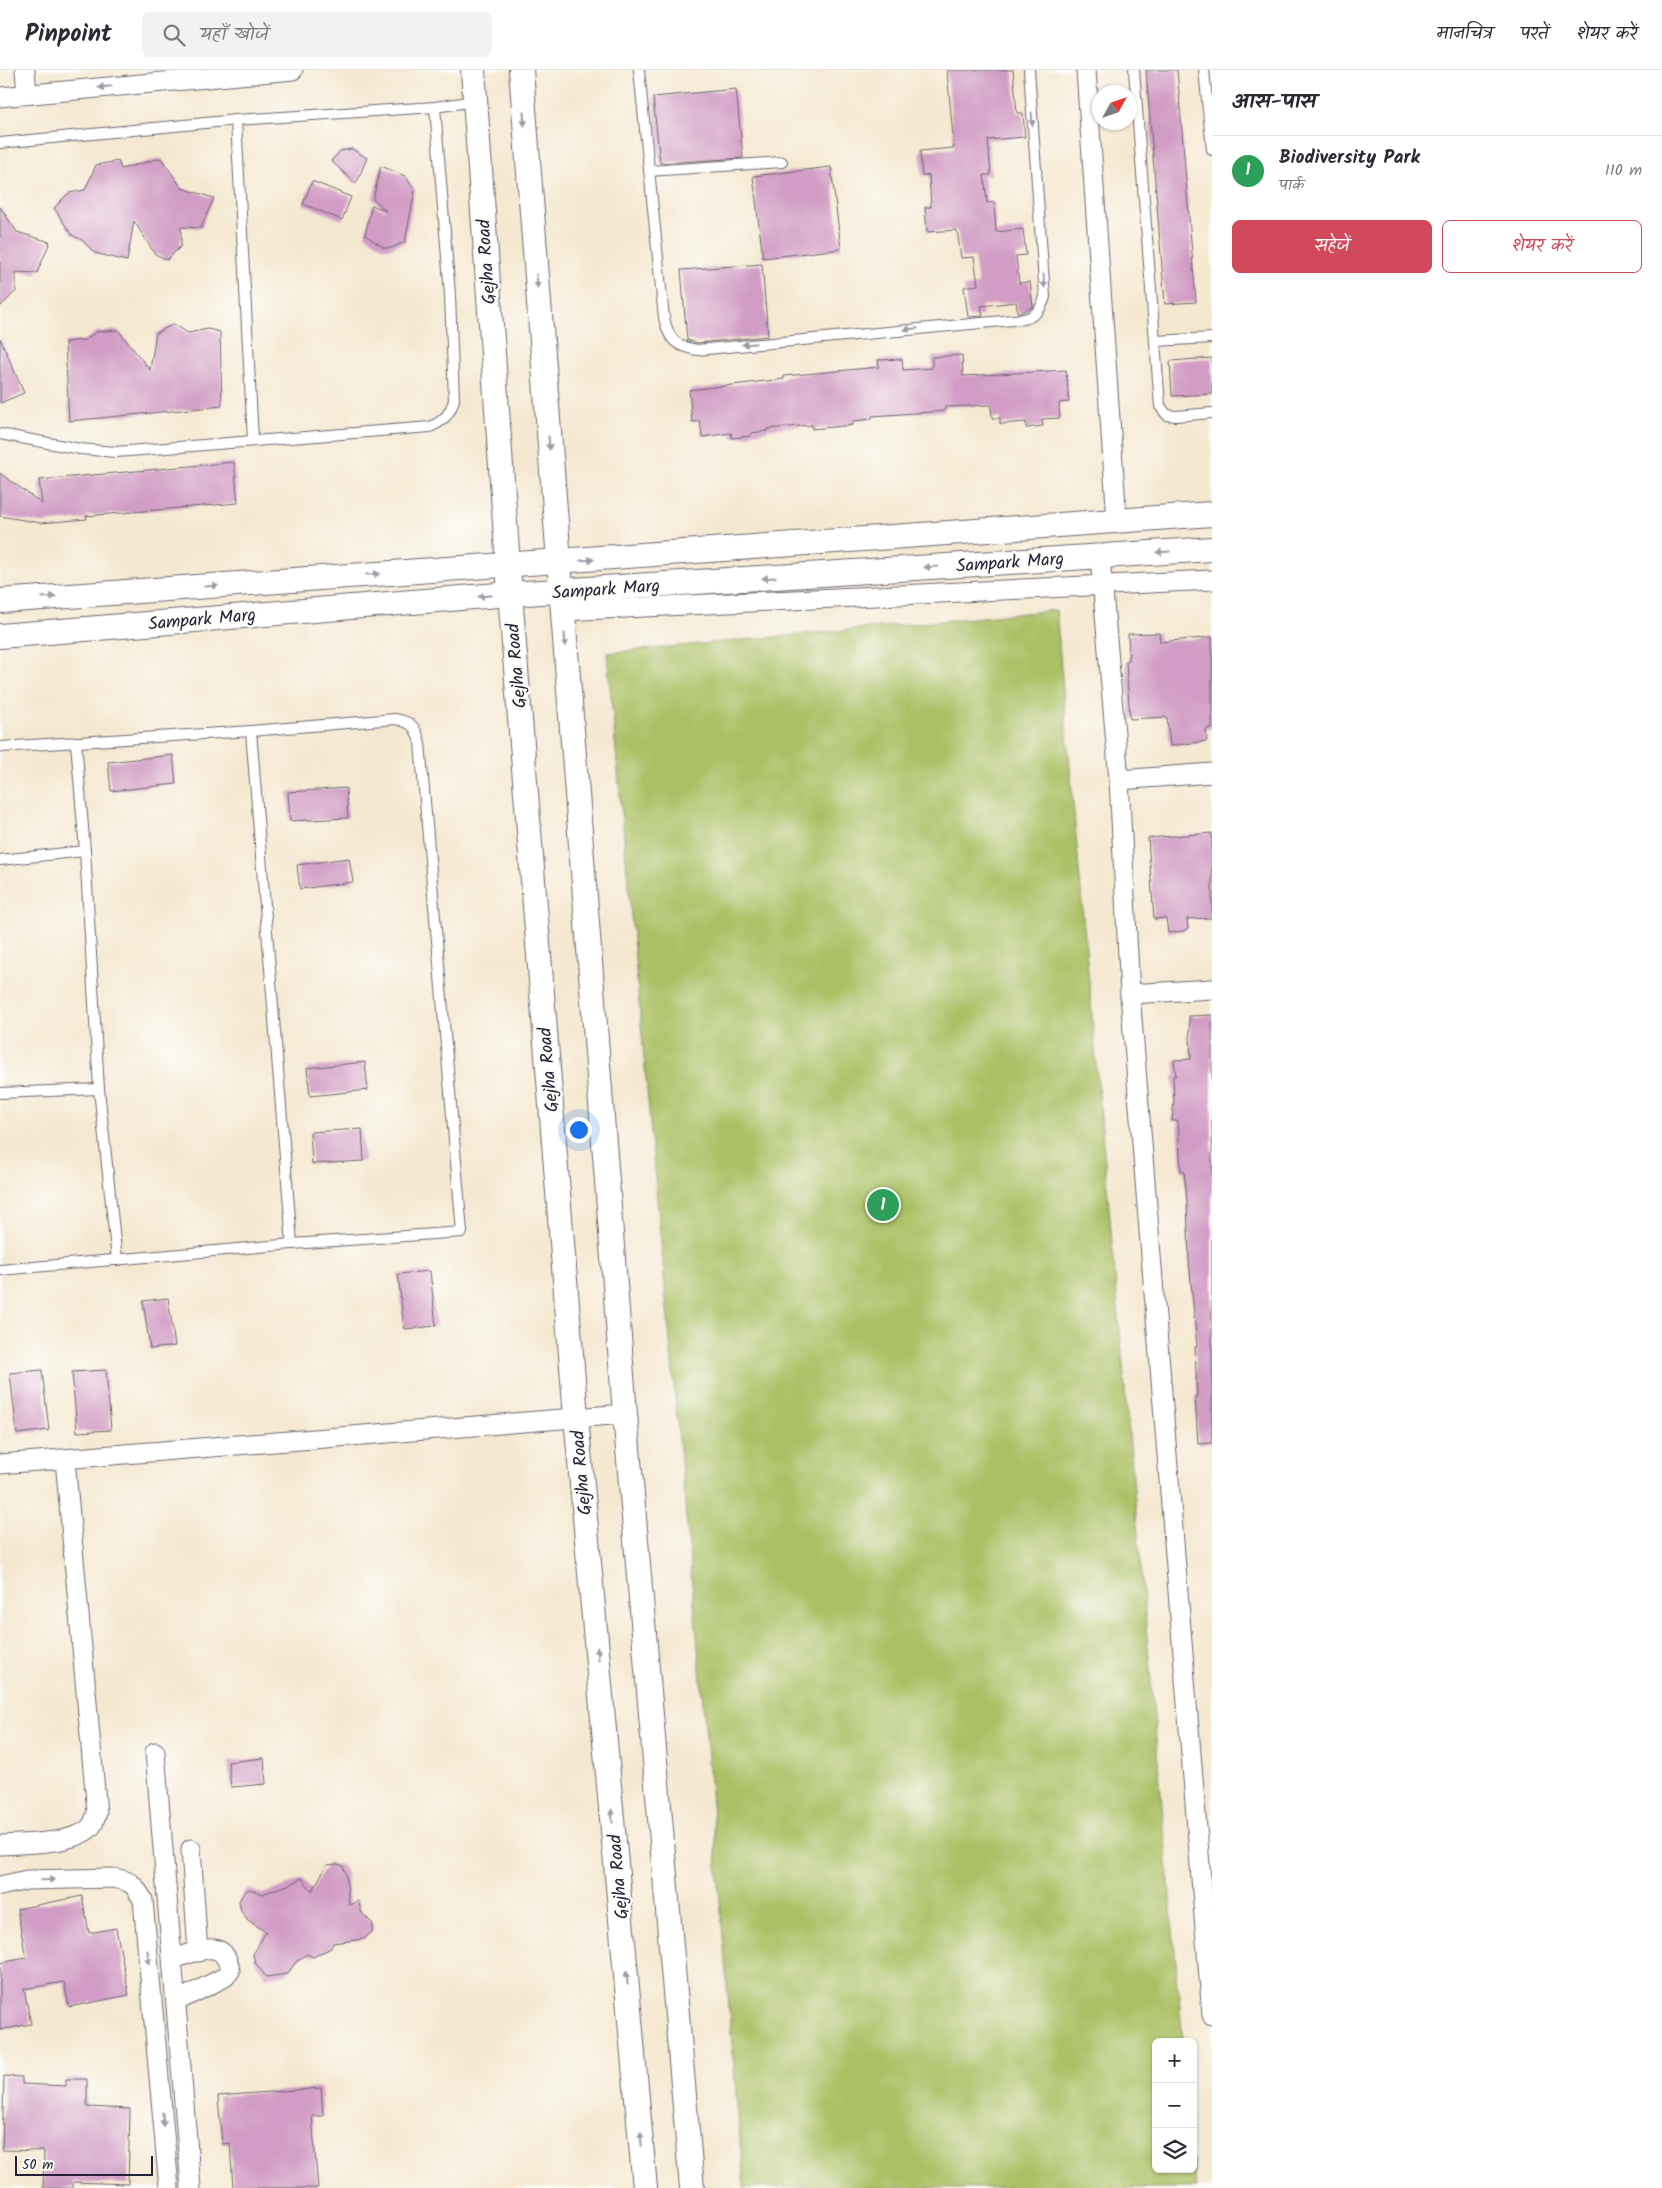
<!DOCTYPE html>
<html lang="hi">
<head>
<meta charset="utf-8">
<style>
  :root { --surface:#fff; --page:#f2f2f3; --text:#2b2b33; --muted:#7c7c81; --line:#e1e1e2; --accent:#d1495b }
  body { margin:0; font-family:Kalam,"Playpen Sans Deva",sans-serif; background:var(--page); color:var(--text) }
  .controls { position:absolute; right:15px; bottom:15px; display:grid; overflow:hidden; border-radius:8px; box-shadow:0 1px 4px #0004 }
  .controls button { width:45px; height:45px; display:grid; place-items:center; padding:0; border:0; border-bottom:1px solid var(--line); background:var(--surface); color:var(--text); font:25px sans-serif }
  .compass { position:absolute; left:1092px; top:15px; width:45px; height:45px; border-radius:50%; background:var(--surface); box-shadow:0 1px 4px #0004; rotate:50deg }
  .scale { position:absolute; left:15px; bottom:12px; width:138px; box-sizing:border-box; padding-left:5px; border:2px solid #22223b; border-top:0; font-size:14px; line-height:18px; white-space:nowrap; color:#22223b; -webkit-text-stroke:4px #fdfcf7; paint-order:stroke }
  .you { position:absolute; left:578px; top:1059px; width:18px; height:18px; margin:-12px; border:4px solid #fff; border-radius:50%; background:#1a73e8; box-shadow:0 0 0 8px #1a73e833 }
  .badge { display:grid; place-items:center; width:32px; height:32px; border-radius:50%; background:var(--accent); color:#fff; font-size:16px; font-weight:700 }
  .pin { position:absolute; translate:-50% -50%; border:2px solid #fff; box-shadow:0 1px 5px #0006 }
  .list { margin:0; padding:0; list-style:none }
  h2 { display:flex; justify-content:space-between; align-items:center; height:65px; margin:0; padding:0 20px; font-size:21px }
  h2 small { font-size:16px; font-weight:400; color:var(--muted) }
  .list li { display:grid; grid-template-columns:32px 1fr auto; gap:15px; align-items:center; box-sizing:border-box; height:70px; padding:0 20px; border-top:1px solid var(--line) }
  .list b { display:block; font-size:19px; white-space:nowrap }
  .list p { margin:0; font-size:16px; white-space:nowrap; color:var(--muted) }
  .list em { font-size:16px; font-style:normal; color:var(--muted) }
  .actions { display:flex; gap:10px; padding:15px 20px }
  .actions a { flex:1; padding:11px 0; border:1px solid var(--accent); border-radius:8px; text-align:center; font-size:18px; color:var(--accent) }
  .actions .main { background:var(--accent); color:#fff }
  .icon { flex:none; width:28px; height:28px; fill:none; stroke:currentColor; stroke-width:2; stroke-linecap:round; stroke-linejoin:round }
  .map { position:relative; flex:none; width:1212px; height:2118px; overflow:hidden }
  header { display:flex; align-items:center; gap:30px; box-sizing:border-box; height:70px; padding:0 25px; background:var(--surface); border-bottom:1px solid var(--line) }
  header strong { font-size:24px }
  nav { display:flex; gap:28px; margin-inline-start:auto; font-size:18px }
  .search { width:350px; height:45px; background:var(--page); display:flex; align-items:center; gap:12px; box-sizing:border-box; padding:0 18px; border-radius:8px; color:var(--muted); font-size:19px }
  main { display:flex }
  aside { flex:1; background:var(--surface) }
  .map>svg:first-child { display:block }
</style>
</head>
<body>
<header>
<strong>Pinpoint</strong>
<div class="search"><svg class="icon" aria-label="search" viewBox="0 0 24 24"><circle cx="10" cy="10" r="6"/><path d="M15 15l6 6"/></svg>यहाँ खोजें</div>
<nav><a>मानचित्र</a><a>परतें</a><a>शेयर करें</a></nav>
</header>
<main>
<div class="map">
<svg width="1212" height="2118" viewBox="0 0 1212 2118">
  <rect width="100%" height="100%" fill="#fdfcf7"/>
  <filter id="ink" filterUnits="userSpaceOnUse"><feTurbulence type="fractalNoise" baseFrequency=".02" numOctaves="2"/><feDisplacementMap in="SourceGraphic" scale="10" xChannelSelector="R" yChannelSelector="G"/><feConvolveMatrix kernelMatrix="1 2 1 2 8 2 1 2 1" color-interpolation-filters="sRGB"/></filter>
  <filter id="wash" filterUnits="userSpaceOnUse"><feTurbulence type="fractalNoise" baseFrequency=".0096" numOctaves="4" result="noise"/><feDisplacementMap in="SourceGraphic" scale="20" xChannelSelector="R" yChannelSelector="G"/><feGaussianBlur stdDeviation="1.12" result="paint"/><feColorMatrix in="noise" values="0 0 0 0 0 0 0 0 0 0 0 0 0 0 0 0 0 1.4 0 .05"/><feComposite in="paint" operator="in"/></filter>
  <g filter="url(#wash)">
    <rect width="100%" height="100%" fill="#f5e8d1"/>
    <path fill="#abc065" stroke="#667150" d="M1056,540L1183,1972H1156V2099H1193V2091L1196,2118H744L708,1687L607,583Z"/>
    <g id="blocks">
      <g fill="#d19cc5">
        <path d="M947,0H1013L1017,43H1023L1025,67L988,70L991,105H984L987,133L994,132L996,162L1023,159L1026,185L1016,186L1019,213L1030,212L1033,236L1022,242L1018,243L1016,232L981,236L983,246L968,247L964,217L978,215L974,187L961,188L957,160L927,162L925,137H931L929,105L922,106L920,81L954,78Z"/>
        <path d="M1146,0H1177L1196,232L1165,234Z"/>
        <path d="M736,19L743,88L660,93L653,27Z"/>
        <path d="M352,79L367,88L356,114L331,91L340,81Z"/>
        <path d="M161,88L182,118L214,128L201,158L181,157V176L167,190L155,184L134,151L127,191L95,183L82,170L72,165L54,138L69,123L85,120L96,95L118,91L121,99Z"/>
        <path d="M381,96L405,106L415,120L405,172L391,178H384L365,165L372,135L386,141L373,129Z"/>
        <path d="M831,97L841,179L763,188L753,106Z"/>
        <path d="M312,111L351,127L342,150L303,134Z"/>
        <path d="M0,137L17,162L50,172L37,203L16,202V221L0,237Z"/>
        <path d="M762,194L768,266L697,273L687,270L681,200Z"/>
        <path d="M174,254L188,263L208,259L220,262L222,336L69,351L65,272L85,270L96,262L118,260L150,300L156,263Z"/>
        <path d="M0,268L24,323L0,333Z"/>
        <path d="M962,285L963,306L1066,300L1069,332L1059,333L1060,348L1042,349L1043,356L1026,358V352L1000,354V348H992L991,335L945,337V341L872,346V349L853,351V355L812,359V355L767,359V361L751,363V366L732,368L731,363L702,367L700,351L692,352L689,320L784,309V306L879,297L878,290L902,289L903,300L932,298V287Z"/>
        <path d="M1212,288V324L1172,326L1170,291Z"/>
        <path d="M234,392L238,433L86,446L87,449L41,453L0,446V403L42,434L39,410Z"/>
        <path d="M1159,563L1160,572L1212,567V658L1206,659L1207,671L1170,676L1167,647L1130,649L1126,591H1129L1128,564Z"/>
        <path d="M173,685L176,714L111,721L108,692Z"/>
        <path d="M346,718L348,748L290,751L288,722Z"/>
        <path d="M1212,763V848L1187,849L1188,858L1183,861L1168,863L1166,848L1154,849L1148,768Z"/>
        <path d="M349,788L353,812L300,819L297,795Z"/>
        <path d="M1212,945V1373L1198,1374L1195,1326H1197L1195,1277H1197L1189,1190L1187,1131L1184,1101H1181L1178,1051H1172L1174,1030L1173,1006H1176L1174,990L1191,989L1189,946Z"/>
        <path d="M365,992L368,1020L310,1026L307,998Z"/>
        <path d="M362,1059L364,1091L312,1094L310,1062Z"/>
        <path d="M430,1201L436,1256L404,1259L398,1204Z"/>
        <path d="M168,1228L175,1276L150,1279L143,1231Z"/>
        <path d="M42,1300L49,1360L17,1364L10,1303Z"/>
        <path d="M106,1300L111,1360L77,1362L72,1302Z"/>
        <path d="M264,1688L266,1714L231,1717L228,1692Z"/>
        <path d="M338,1794L343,1796L346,1804L349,1835L358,1831L362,1843L373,1854L372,1862L364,1869L333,1873L331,1878L313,1887L307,1884L296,1892L287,1904L266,1907L255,1892L253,1884L266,1862L248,1850L241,1841L239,1831L244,1822L250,1819L262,1824L288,1815L302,1808L312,1821L327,1795Z"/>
        <path d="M82,1826L89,1863L116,1858L129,1925L69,1937L64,1912L24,1919L31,1954L0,1960V1893L26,1888L17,1839Z"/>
        <path d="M4,2006L22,2007V2014L66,2016V2009H87V2037L130,2039L128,2114L73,2112V2118H43L44,2081L2,2080Z"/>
        <path d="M321,2018L323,2046H312L318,2118H233L230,2073L222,2074L218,2026Z"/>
      </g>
    </g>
  </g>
  <g filter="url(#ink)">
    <use href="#blocks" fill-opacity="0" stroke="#6c6770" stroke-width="1"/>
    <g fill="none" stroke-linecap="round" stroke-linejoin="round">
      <defs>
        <g id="service">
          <path d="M639,0L664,248C669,270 675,276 697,280L1024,249C1037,245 1041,239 1045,227L1029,0"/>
          <path d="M1134,0L1160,336L1167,345L1176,346L1212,343"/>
          <path d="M1204,0L1212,80"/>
          <path d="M236,50L253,370"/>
          <path d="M0,73L236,50L435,37L475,31"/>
          <path d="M649,101L782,92"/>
          <path d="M1155,271L1212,268"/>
          <path d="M0,364L80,379L116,382L430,357C444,351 450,344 454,330L450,225L435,37"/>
          <path d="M251,661L292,1174"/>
          <path d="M76,672L85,781L99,1019L117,1190"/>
          <path d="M0,677L251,661L395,649C412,652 416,657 420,673L462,1162L292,1174L0,1200"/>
          <path d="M0,790L85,781"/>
          <path d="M0,1023L99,1019"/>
        </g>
        <g id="minor">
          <path d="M25,0L27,24"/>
          <path d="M1086,0L1117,451"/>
          <path d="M0,27L293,0"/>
          <path d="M1100,486L1119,710L1130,924L1212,1945"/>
          <path d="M562,541L1212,510"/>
          <path d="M1119,710L1212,703"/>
          <path d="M1130,924L1212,919"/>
          <path d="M0,1394L625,1344"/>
          <path d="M155,1682L191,2118"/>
          <path d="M0,1775C22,1773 80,1775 93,1754C94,1751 95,1747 97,1743L65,1390"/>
          <path d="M191,1779L198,1882"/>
          <path d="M0,1816L27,1810L113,1808C132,1811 134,1814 143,1830L169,2118"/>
          <path d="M173,1889C197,1882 225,1865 230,1901L225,1907L177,1931"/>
        </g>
        <g id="tertiary">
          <path d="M473,0L510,524L576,1347L645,2118"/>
          <path d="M521,0L625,1344L692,2118"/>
          <path d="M0,531L1212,444"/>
          <path d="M0,566L510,524L1212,479"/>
        </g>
      </defs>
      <use href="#service" stroke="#6c6770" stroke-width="12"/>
      <use href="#minor" stroke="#6c6770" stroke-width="21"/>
      <use href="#tertiary" stroke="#6c6770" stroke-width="26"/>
      <use href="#service" stroke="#fff" stroke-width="10"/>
      <use href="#minor" stroke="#fff" stroke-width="19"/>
      <use href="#tertiary" stroke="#fff" stroke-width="24"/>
    </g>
    <defs><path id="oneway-solid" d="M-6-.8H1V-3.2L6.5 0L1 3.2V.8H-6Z" transform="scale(1.25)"/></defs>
    <g fill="#9c9ca7">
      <use href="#oneway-solid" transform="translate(105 17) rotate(175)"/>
      <use href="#oneway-solid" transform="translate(524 49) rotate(86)"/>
      <use href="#oneway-solid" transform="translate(1032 49) rotate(86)"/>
      <use href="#oneway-solid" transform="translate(537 211) rotate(86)"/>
      <use href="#oneway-solid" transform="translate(1044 211) rotate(86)"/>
      <use href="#oneway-solid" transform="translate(911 259) rotate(175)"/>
      <use href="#oneway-solid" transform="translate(749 274) rotate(174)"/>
      <use href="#oneway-solid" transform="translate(549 373) rotate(86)"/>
      <use href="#oneway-solid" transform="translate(1163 482) rotate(176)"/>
      <use href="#oneway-solid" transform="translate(587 490) rotate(-4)"/>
      <use href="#oneway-solid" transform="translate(931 497) rotate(176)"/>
      <use href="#oneway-solid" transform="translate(373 504) rotate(-4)"/>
      <use href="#oneway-solid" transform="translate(769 508) rotate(176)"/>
      <use href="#oneway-solid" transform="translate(211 516) rotate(-4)"/>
      <use href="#oneway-solid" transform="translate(485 526) rotate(175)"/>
      <use href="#oneway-solid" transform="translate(49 527) rotate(-4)"/>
      <use href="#oneway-solid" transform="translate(565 570) rotate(86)"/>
      <use href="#oneway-solid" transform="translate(598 1584) rotate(-95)"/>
      <use href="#oneway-solid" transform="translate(612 1746) rotate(-95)"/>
      <use href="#oneway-solid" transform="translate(48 1810) rotate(-1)"/>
      <use href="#oneway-solid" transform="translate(148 1887) rotate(85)"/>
      <use href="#oneway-solid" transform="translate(627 1908) rotate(-95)"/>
      <use href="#oneway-solid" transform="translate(163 2049) rotate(85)"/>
      <use href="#oneway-solid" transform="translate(641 2069) rotate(-95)"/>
    </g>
  </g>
  <g text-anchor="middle" stroke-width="5" stroke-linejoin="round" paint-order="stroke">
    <g font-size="18" fill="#22223b" stroke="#fdfcf7">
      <text transform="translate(486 192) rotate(-94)" y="6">Gejha Road</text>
      <text transform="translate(1010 492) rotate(-4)" y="6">Sampark Marg</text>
      <text transform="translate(606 519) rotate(-4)" y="6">Sampark Marg</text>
      <text transform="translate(202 549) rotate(-5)" y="6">Sampark Marg</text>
      <text transform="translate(516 596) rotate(-95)" y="6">Gejha Road</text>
      <text transform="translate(548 1000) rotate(-95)" y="6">Gejha Road</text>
      <text transform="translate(581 1403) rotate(-95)" y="6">Gejha Road</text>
      <text transform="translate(618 1807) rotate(-95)" y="6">Gejha Road</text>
    </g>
  </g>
</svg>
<div class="controls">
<button>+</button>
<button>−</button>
<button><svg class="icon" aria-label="layers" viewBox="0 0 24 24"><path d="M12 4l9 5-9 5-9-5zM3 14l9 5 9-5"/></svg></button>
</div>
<svg class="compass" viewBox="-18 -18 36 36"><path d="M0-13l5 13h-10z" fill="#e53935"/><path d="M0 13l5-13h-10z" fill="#7c7c81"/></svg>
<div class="scale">50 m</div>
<div class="you"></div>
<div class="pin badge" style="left:883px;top:1135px;background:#2e9e5b">1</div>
</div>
<aside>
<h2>आस-पास<small></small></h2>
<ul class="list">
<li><span class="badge" style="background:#2e9e5b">1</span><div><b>Biodiversity Park</b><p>पार्क</p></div><em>110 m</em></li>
</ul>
<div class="actions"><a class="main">सहेजें</a><a>शेयर करें</a></div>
</aside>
</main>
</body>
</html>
